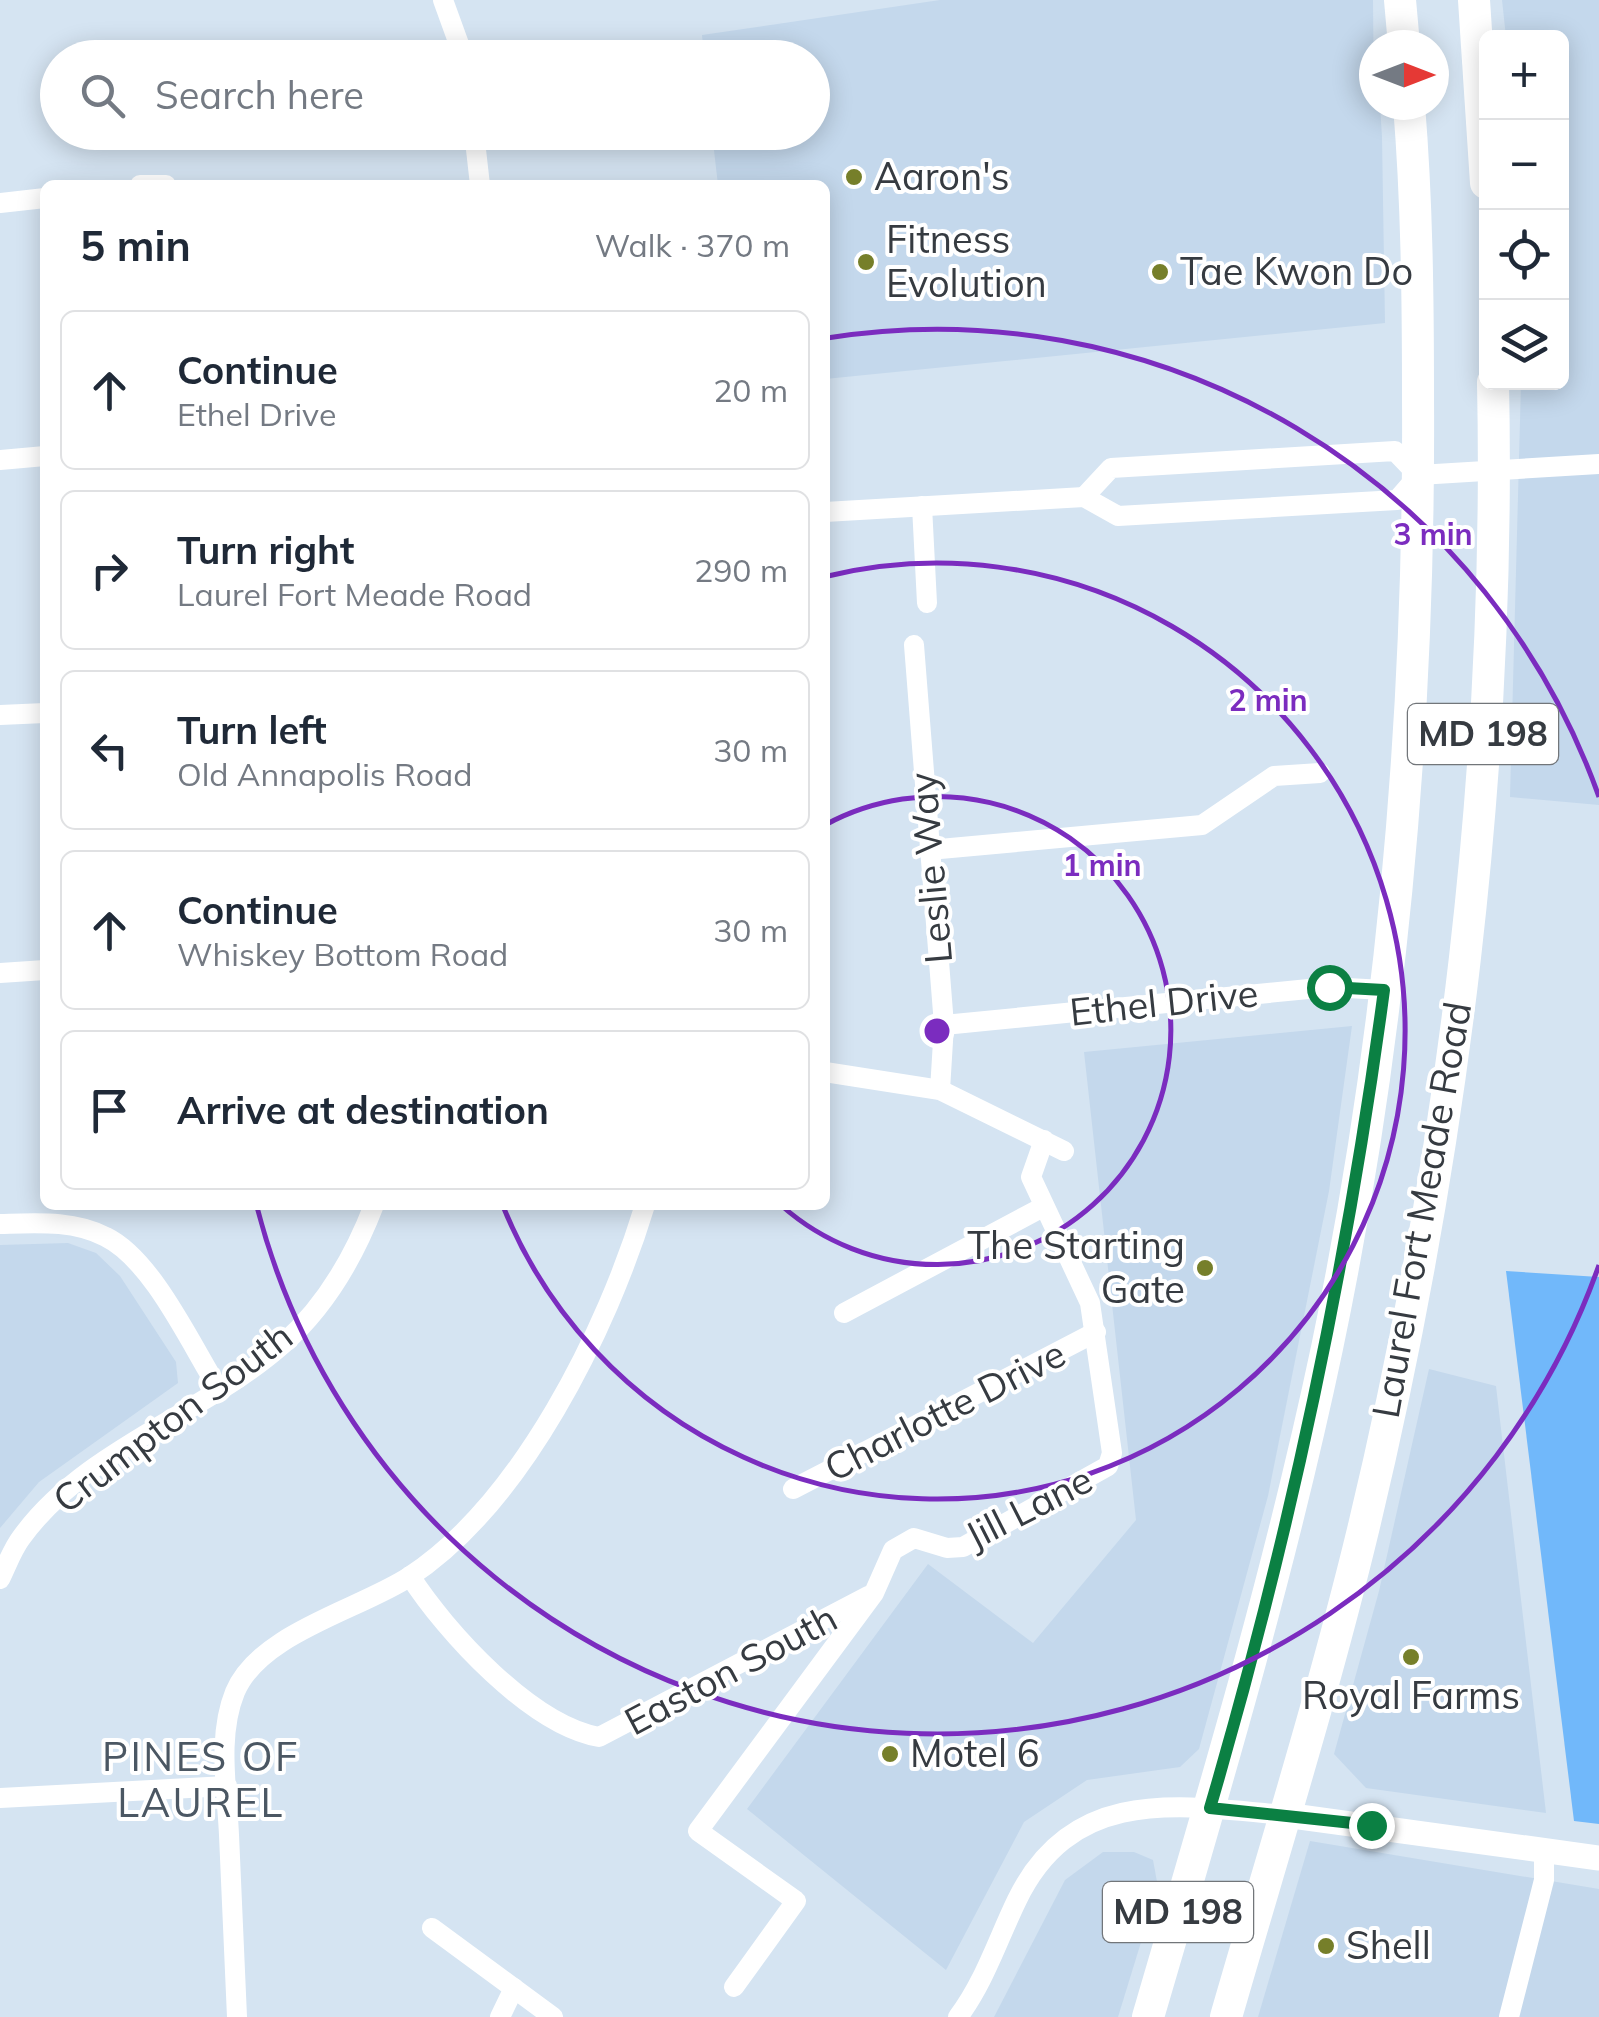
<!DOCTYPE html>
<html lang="en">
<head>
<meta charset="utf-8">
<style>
  :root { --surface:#fff; --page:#f6f6f7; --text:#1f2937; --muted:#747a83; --line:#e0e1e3 }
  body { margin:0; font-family:Mulish,sans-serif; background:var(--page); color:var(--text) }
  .controls { position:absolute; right:30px; top:30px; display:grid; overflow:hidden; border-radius:15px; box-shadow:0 5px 25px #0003 }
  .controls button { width:90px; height:90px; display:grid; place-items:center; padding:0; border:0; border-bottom:2px solid var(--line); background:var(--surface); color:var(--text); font:50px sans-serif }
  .compass { position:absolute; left:1359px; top:30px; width:90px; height:90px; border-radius:50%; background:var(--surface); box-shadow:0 5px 25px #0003; rotate:90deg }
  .stop { position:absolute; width:30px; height:30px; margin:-22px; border:8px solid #0b8043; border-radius:50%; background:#fff }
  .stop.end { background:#0b8043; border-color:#fff; box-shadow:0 2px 10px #0008 }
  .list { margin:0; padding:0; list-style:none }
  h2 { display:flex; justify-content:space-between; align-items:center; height:130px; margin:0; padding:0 40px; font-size:42px }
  h2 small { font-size:32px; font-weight:400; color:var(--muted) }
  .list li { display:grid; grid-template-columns:65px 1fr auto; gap:30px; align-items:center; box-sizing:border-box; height:160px; margin:0 20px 20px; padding:0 20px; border:2px solid var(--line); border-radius:15px }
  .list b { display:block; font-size:38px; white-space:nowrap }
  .list p { margin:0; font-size:32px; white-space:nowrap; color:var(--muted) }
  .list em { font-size:32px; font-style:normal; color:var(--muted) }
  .icon { flex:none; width:55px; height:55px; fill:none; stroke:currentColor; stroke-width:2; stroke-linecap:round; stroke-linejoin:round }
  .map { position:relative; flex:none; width:1599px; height:2017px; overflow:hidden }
  .search { position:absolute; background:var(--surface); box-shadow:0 5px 25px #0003; left:40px; top:40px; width:790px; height:110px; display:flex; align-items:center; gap:25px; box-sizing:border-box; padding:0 35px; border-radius:55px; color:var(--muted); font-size:38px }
  .panel { position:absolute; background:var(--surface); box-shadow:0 5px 25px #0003; left:40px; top:180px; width:790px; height:1030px; border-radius:15px }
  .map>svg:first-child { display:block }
</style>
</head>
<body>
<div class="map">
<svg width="1599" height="2017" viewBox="0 0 1599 2017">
  <rect width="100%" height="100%" fill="#d5e4f2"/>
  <g fill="#c4d8ec">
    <path d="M940,0H1373L1374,105H1380L1382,137L1385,323L825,379V185H718L712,133L812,132V58L704,57L702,35Z"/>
    <path d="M1502,0H1599V805L1510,797L1521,383L1562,382V38L1506,37Z"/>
    <path d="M1352,1026L1329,1191L1268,1496L1199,1749L1180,1767L1087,1780L1024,1822L946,1970L747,1809L928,1564L1033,1643L1136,1520L1084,1052Z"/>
    <path d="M68,1243L96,1253L120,1276L176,1362L178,1383L39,1482L0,1528V1245Z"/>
    <path d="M1429,1369L1496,1386L1546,1813L1366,1788L1334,1754L1379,1591Z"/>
    <path d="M1310,1841L1599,1889V2017H1258Z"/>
    <path d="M1103,1852H1134L1153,1860L1158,1887L1118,2017H994L1065,1880Z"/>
  </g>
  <path fill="#71b8fa" d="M1506,1271L1599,1277V1824L1574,1821Z"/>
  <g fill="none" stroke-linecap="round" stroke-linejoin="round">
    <g stroke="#fff" stroke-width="20">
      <path d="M443,0L464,58"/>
      <path d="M474,132L480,185"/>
      <path d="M140,185H166"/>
      <path d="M0,203L45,198"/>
      <path d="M0,460L45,456"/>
      <path d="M1419,475L1599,464"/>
      <path d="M1084,497L1111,468L1395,451L1418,475"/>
      <path d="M922,506L927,603"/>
      <path d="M825,512L1084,497L1118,516L1397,500L1417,477"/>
      <path d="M914,645L944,1025L940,1090"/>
      <path d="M0,715L45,713"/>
      <path d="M929,850L1202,825L1274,776L1320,773"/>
      <path d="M0,973L45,970"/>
      <path d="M944,1025L1329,987L1384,990"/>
      <path d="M825,1072L940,1090L1064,1151"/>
      <path d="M0,1224C36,1223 74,1220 106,1237C153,1260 192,1347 220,1391"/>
      <path d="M844,1313L1043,1207"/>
      <path d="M793,1489L1096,1332"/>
      <path d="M410,1576C446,1632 531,1725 599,1737L868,1596"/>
      <path d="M0,1579C7,1565 12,1550 21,1538C85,1449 203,1415 283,1344C326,1306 354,1257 374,1205"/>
      <path d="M0,1798L227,1786"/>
      <path d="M432,1928L553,2017"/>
      <path d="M734,1987L796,1901L698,1831L874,1593L893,1550L914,1538L947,1548L963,1547L1108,1466L1112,1453L1090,1303L1031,1177L1044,1140"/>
      <path d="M237,2017C234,1956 232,1896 229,1835C227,1789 217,1736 235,1692C260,1633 358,1610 409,1577C522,1503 607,1330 645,1205"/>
      <path d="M500,2017L514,1988"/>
      <path d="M958,2017C984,1983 998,1939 1017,1900C1072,1786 1178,1805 1285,1815"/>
      <path d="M1509,2017L1544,1880V1851"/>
    </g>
    <path stroke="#fff" stroke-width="25" d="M1285,1815L1599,1858"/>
    <g stroke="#fff" stroke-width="32">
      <path d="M1400,0L1404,45"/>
      <path d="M1474,0L1486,183"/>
      <path d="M1148,2017C1213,1795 1279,1575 1327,1348C1392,1037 1420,715 1418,398C1418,300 1417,202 1409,105"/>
      <path d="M1226,2017C1273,1854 1324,1692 1364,1526C1453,1155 1501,765 1493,382"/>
    </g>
  </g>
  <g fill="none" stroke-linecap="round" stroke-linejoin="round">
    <path stroke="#0b8043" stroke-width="12" d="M1329,987L1384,990C1347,1268 1289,1539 1210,1808L1371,1825"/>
  </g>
  <g fill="none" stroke="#7b2cbf" stroke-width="5">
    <path d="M825 825A234 234 0 1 1 782 1206"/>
    <path d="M828 576A468 468 0 1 1 503 1206"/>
    <path d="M1599 1265A702 702 0 0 1 257 1207M827 338A702 702 0 0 1 1599 797"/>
  </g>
  <g fill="#767f2a" stroke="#fff" stroke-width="4">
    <circle cx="854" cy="177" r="10"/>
    <circle cx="866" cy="262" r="10"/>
    <circle cx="1160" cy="272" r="10"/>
    <circle cx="1205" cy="1268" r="10"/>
    <circle cx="1411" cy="1657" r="10"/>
    <circle cx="890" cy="1754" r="10"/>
    <circle cx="1326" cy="1946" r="10"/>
  </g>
  <g text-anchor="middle" stroke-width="8" stroke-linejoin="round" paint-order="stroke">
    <g fill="#fff" stroke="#72767a" stroke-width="2.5">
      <rect x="1408" y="704" width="150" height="60" rx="8"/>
      <rect x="1103" y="1882" width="150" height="60" rx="8"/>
    </g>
    <g font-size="35" font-weight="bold" fill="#363b41">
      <text x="1483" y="746">MD 198</text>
      <text x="1178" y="1924">MD 198</text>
    </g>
    <g font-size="38" fill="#363b41" stroke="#fff" text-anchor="start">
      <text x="874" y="190">Aaron's</text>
      <text x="886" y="253">Fitness<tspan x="886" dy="44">Evolution</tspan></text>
      <text x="1180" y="285">Tae Kwon Do</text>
      <text x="1185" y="1259" text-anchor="end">The Starting<tspan x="1185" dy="44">Gate</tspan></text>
      <text x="1411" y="1709" text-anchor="middle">Royal Farms</text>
      <text x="910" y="1767">Motel 6</text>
      <text x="1346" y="1959">Shell</text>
    </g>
    <g font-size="38" fill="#363b41" stroke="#fff">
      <text transform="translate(931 868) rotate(-95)" y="13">Leslie Way</text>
      <text transform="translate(1164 1003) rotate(-6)" y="13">Ethel Drive</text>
      <text transform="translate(1422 1210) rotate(-80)" y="13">Laurel Fort Meade Road</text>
      <text transform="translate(945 1411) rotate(-27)" y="13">Charlotte Drive</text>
      <text transform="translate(173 1418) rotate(-37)" y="13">Crumpton South</text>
      <text transform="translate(1029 1508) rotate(-27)" y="13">Jill Lane</text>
      <text transform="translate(731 1670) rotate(-28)" y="13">Easton South</text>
    </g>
    <g font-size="40" letter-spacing="2.5" fill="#4b5763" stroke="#fff">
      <text x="201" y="1771">PINES OF<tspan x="201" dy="46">LAUREL</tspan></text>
    </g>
  </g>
  <circle cx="937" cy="1031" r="15" fill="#7b2cbf" stroke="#fff" stroke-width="5"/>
  <g font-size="30" text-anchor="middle" font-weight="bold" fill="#7b2cbf" stroke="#fff" stroke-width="8" stroke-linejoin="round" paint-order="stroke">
    <text x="1433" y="545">3 min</text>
    <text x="1268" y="711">2 min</text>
    <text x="1102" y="876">1 min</text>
  </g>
</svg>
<div class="controls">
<button>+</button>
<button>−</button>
<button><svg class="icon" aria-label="locate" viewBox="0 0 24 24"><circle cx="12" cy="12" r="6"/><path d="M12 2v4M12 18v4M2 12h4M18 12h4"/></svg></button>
<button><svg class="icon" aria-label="layers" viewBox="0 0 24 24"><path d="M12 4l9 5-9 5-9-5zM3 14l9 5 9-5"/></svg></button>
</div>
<svg class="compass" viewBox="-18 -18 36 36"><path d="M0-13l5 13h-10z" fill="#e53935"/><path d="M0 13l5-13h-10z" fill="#747a83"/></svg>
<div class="stop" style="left:1329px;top:987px"></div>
<div class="stop end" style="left:1371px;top:1825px"></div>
<div class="search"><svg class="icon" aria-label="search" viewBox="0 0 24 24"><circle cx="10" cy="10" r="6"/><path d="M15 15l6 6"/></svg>Search here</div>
<section class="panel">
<h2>5 min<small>Walk · 370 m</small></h2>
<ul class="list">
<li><svg class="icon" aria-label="ahead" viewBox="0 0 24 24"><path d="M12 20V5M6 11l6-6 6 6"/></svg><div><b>Continue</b><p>Ethel Drive</p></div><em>20 m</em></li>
<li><svg class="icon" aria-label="right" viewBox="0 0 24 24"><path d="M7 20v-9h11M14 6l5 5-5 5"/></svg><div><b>Turn right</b><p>Laurel Fort Meade Road</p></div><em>290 m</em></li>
<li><svg class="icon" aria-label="left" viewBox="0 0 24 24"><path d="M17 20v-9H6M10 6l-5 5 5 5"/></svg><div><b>Turn left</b><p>Old Annapolis Road</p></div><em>30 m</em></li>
<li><svg class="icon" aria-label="ahead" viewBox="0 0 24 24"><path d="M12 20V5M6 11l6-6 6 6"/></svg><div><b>Continue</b><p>Whiskey Bottom Road</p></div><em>30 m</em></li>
<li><svg class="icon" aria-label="arrive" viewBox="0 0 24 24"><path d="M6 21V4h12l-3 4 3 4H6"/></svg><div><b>Arrive at destination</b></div></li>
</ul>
</section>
</div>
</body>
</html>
